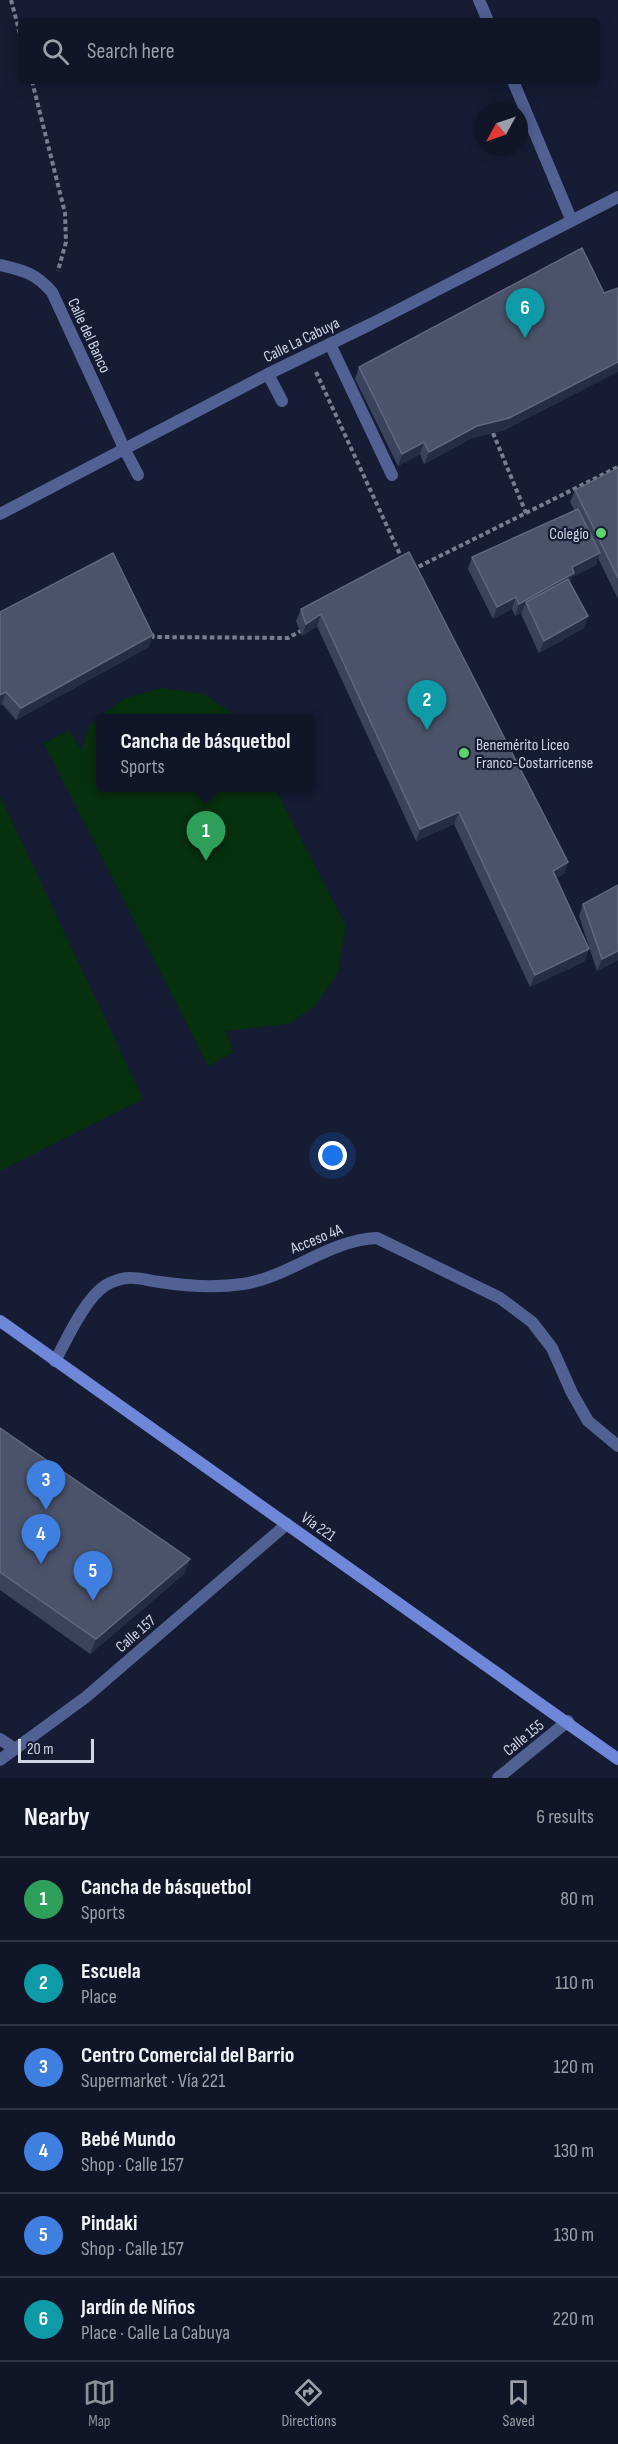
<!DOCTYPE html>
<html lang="en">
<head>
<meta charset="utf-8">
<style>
  :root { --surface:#101527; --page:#1e2233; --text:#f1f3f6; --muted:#9c9fa7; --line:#303444; --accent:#8c9099 }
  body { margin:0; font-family:"Sofia Sans Condensed",sans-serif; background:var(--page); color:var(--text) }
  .compass { position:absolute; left:474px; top:102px; width:54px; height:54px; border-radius:50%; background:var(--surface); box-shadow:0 3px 15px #0003; rotate:230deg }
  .scale { position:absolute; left:18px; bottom:15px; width:76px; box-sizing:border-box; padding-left:6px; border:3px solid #d0d6e6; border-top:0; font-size:16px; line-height:21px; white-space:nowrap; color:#d0d6e6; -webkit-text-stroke:4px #151c34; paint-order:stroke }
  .you { position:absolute; left:333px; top:1156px; width:21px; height:21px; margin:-15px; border:4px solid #fff; border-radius:50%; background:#1a73e8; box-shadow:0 0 0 9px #1a73e833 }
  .badge { display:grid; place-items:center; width:39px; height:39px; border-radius:50%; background:var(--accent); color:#fff; font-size:20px; font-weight:700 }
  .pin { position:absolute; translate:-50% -50px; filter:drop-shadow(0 2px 3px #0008) }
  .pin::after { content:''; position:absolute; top:32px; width:21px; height:18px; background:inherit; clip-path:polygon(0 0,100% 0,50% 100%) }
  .popup { position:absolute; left:96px; top:714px; width:219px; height:78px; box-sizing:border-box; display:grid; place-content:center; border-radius:6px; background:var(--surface); filter:drop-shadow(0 2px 4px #0005); font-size:20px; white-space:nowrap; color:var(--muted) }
  .popup b { font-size:22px; color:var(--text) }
  .popup::after { content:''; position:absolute; left:50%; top:100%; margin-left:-12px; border:12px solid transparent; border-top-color:var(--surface) }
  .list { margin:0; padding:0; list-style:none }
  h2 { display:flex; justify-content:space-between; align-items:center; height:78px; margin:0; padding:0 24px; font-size:26px }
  h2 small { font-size:20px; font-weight:400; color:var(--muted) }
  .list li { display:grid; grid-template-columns:39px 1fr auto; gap:18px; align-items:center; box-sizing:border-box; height:84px; padding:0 24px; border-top:2px solid var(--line) }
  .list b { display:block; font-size:22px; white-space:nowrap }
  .list p { margin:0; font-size:20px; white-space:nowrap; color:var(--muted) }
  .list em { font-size:20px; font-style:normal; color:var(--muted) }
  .icon { flex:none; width:33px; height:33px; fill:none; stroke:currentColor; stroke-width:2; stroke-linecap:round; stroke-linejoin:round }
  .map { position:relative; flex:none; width:618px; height:1778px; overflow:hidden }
  .search { position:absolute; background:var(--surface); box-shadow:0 3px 15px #0003; left:18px; right:18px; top:18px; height:66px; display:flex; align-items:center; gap:15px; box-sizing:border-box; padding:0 21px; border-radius:6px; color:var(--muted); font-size:22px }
  .sheet { height:582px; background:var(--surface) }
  nav { display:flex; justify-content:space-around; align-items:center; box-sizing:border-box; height:84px; border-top:2px solid var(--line); background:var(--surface); font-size:16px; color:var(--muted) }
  nav a { display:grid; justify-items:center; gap:3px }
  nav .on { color:var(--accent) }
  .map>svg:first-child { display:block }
</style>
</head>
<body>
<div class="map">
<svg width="618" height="1778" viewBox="0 0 618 1778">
  <rect width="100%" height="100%" fill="#151c34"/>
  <g fill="#07300e">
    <path d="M161,688L204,694L240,718H101V788H275L346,926L338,973L314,1007L288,1024L226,1031L233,1053L208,1066L44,743L69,731L82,751L89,726L123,699Z"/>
    <path d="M0,796L143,1099L0,1171Z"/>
  </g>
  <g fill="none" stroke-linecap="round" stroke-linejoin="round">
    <g stroke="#787e92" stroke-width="4" stroke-dasharray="4.5 3" stroke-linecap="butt">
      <path d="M11,0L21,38"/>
      <path d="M32,81L65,213L66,242L58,271"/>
      <path d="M316,372L403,561"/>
      <path d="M493,433L526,513"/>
      <path d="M412,570L618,467"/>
      <path d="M152,634L153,637L288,638L304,629"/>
    </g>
    <g stroke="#516194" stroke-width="12">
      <path d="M330,344L392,475"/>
      <path d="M268,374L282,401"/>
      <path d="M124,448L138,475"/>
    </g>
    <g stroke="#516194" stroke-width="12">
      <path d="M479,0L488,21"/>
      <path d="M513,81L571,219"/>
      <path d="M0,265C25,271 35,273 52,292L124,448"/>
      <path d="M55,1361C67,1339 85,1298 106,1285C111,1282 122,1278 128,1278C138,1277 150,1281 160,1282C186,1286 216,1288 243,1284C290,1277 328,1240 377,1238L500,1298L532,1322L552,1348L572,1393L588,1421L618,1446"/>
      <path d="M0,1739L15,1749"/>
      <path d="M0,1760L86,1697L287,1524"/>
      <path d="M498,1778L568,1721"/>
    </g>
    <path stroke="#516194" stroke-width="12" d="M0,514L268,374L371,324L618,197"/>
    <path stroke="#6e87d8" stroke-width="12" d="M0,1321L618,1759"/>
  </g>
  <g fill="#3b435c">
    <path d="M359,367L505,430L472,438L424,464L420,454L398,466L355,379Z"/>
    <path d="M618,468V599L598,558L596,565L572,577L570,582L588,616L584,628L539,653L521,614L522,612L515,616L512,609L493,619L468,569L472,557L575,511L570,502L575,490Z"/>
    <path d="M409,552L568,862L564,874L556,878L585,961L530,987L454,824L416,841L317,626L302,636L296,621L301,609Z"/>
    <path d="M0,612L149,647L16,720L2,704L0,705Z"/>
    <path d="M583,904L618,960L597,971L579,916Z"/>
    <path d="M0,1428L190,1559L184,1574L90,1654L0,1590Z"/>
  </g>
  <g fill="#252d46">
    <path d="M618,362V372L505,430L472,438L424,464L429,452L477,426Z"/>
    <path d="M424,442L420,454L398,466L402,454Z"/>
    <path d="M600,553L596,565L572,577L569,585L526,602L522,612L515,616L519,604L572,567Z"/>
    <path d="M516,597L512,609L493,619L497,607Z"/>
    <path d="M321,614L317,626L302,636L306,624Z"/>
    <path d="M588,616L584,628L539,653L544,641Z"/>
    <path d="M153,635L149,647L16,720L21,708Z"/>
    <path d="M6,692L2,704L0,705V695Z"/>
    <path d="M459,812L454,824L416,841L420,829Z"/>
    <path d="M568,862L564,874L548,883L553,871Z"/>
    <path d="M589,949L585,961L530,987L535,975Z"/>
    <path d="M618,951V960L597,971L602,959Z"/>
    <path d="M190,1559L184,1574L90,1654L96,1639Z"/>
  </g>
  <g fill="#4b536b" stroke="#60677e" stroke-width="1.5">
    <path d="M582,248L604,293L618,288V362L509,418L477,426L429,452L424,442L402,454L359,367Z"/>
    <path d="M618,468V578L575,490Z"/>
    <path d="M578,509L600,553L572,567L574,573L519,604L516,597L497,607L472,557Z"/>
    <path d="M409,552L568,862L553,871L589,949L535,975L459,812L420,829L321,614L306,624L301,609Z"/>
    <path d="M113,553L153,635L21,708L6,692L0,695V612Z"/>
    <path d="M568,579L588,616L544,641L526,602Z"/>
    <path d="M618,885V951L602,959L583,904Z"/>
    <path d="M0,1428L190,1559L96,1639L0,1572Z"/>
  </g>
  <g fill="#5ed56c" stroke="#151c34" stroke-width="2">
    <circle cx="601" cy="533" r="6"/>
    <circle cx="464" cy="753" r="6"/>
  </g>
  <g text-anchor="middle" stroke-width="4.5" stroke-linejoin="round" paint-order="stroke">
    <g font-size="16" fill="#d0d6e6" stroke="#151c34">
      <text transform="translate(90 335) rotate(65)" y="6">Calle del Banco</text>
      <text transform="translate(301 339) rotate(-26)" y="6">Calle La Cabuya</text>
      <text transform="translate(316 1238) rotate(-22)" y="6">Acceso 4A</text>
      <text transform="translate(319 1526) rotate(35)" y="6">Vía 221</text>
      <text transform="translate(135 1633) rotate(-41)" y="6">Calle 157</text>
      <text transform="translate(523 1737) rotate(-39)" y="6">Calle 155</text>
    </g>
    <g font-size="16" fill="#d0d6e6" stroke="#151c34" text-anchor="end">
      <text x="589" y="539">Colegio</text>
      <text x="476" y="750" text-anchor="start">Benemérito Liceo<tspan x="476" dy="18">Franco-Costarricense</tspan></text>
    </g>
  </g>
</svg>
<svg class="compass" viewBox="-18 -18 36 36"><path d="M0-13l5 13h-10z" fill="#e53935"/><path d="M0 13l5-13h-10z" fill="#9c9fa7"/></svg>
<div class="scale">20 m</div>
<div class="you"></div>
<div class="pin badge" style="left:206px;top:861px;background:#2e9e5b">1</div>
<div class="popup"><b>Cancha de básquetbol</b>Sports</div>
<div class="pin badge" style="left:427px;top:730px;background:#0f9aa8">2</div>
<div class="pin badge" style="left:46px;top:1510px;background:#3f7fe0">3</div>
<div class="pin badge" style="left:41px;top:1564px;background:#3f7fe0">4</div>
<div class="pin badge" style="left:93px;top:1601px;background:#3f7fe0">5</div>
<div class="pin badge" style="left:525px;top:338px;background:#0f9aa8">6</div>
<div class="search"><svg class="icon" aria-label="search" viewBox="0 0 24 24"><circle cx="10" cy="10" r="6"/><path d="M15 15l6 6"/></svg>Search here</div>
</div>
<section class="sheet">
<h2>Nearby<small>6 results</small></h2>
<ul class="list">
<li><span class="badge" style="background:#2e9e5b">1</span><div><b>Cancha de básquetbol</b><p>Sports</p></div><em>80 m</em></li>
<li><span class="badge" style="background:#0f9aa8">2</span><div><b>Escuela</b><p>Place</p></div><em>110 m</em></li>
<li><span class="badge" style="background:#3f7fe0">3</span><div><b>Centro Comercial del Barrio</b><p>Supermarket · Vía 221</p></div><em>120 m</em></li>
<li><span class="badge" style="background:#3f7fe0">4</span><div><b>Bebé Mundo</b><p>Shop · Calle 157</p></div><em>130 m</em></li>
<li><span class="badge" style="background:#3f7fe0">5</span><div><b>Pindaki</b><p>Shop · Calle 157</p></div><em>130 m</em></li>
<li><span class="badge" style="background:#0f9aa8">6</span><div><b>Jardín de Niños</b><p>Place · Calle La Cabuya</p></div><em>220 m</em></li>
</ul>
</section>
<nav>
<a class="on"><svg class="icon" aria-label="map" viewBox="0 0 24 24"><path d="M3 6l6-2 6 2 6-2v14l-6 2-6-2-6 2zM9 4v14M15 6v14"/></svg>Map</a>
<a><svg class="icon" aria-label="directions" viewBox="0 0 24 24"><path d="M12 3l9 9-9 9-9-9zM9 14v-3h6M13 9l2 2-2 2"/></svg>Directions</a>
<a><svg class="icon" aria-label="saved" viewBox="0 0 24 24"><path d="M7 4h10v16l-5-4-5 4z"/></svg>Saved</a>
</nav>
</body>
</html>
